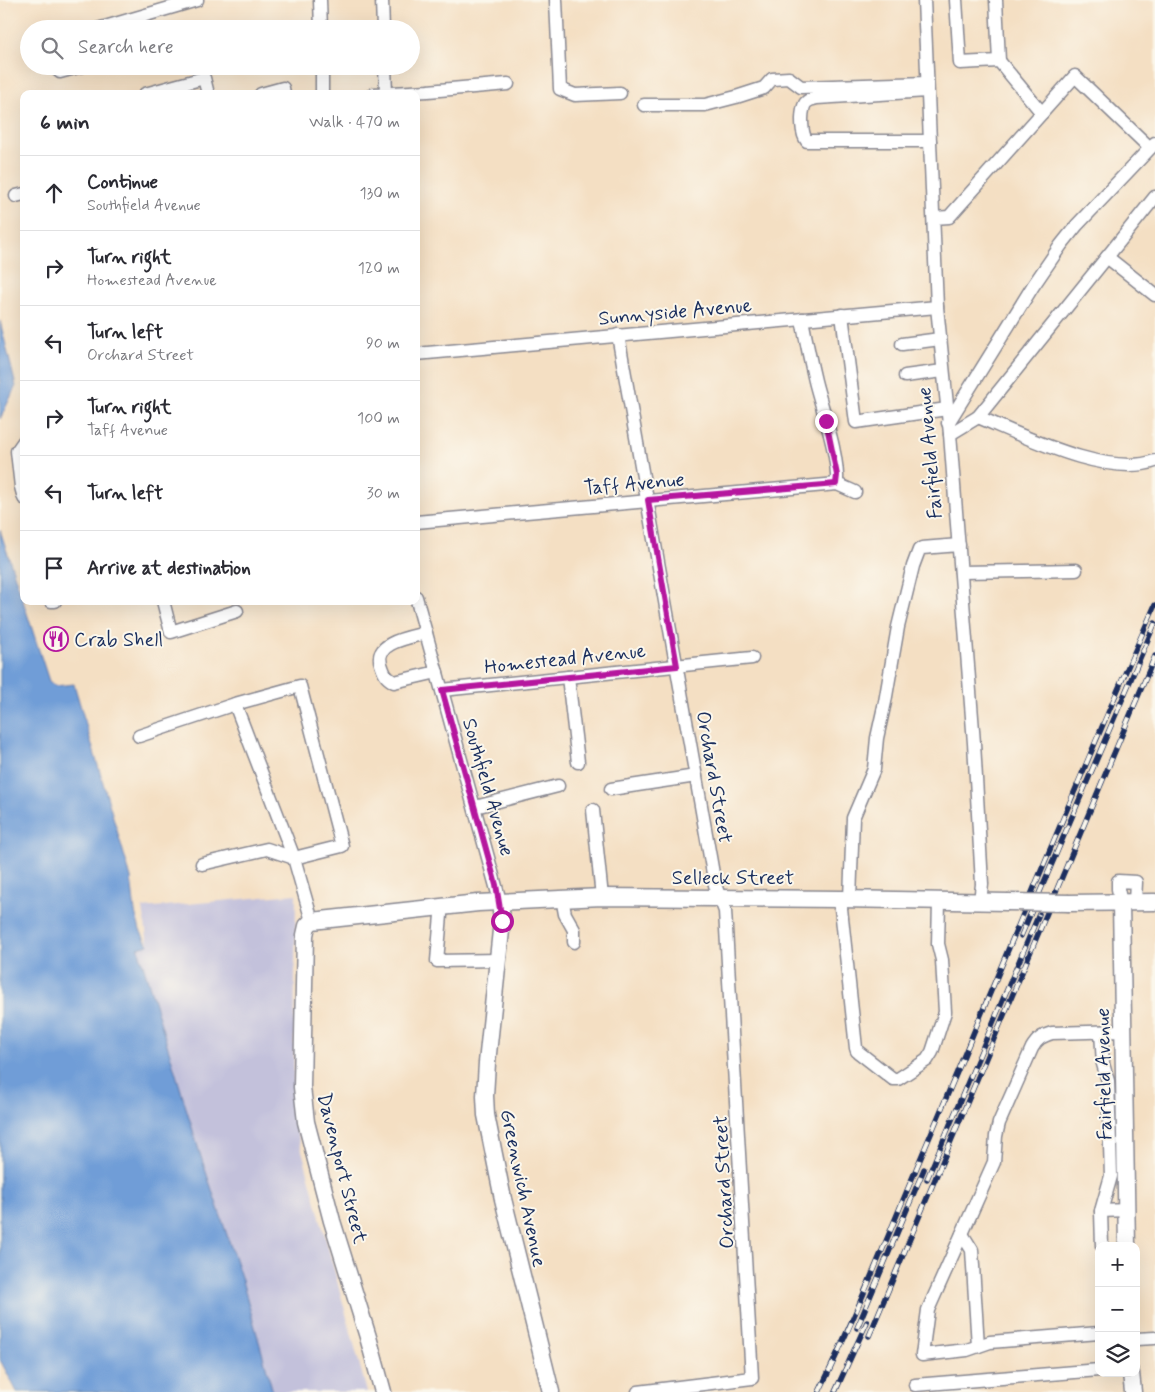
<!DOCTYPE html>
<html lang="en">
<head>
<meta charset="utf-8">
<style>
  :root { --surface:#fff; --page:#f2f2f3; --text:#2b2b33; --muted:#7c7c81; --line:#e1e1e2 }
  body { margin:0; font-family:Mynerve,sans-serif; background:var(--page); color:var(--text) }
  .controls { position:absolute; right:15px; bottom:15px; display:grid; overflow:hidden; border-radius:10px; box-shadow:0 5px 20px #0002 }
  .controls button { width:45px; height:45px; display:grid; place-items:center; padding:0; border:0; border-bottom:1px solid var(--line); background:var(--surface); color:var(--text); font:25px sans-serif }
  .stop { position:absolute; width:15px; height:15px; margin:-11px; border:4px solid #b5179e; border-radius:50%; background:#fff }
  .stop.end { background:#b5179e; border-color:#fff; box-shadow:0 1px 5px #0008 }
  .list { margin:0; padding:0; list-style:none }
  h2 { display:flex; justify-content:space-between; align-items:center; height:65px; margin:0; padding:0 20px; font-size:21px }
  h2 small { font-size:16px; font-weight:400; color:var(--muted) }
  .list li { display:grid; grid-template-columns:32px 1fr auto; gap:15px; align-items:center; box-sizing:border-box; height:75px; padding:0 20px; border-top:1px solid var(--line) }
  .list b { display:block; font-size:19px; white-space:nowrap }
  .list p { margin:0; font-size:16px; white-space:nowrap; color:var(--muted) }
  .list em { font-size:16px; font-style:normal; color:var(--muted) }
  .icon { flex:none; width:28px; height:28px; fill:none; stroke:currentColor; stroke-width:2; stroke-linecap:round; stroke-linejoin:round }
  .map { position:relative; flex:none; width:1155px; height:1392px; overflow:hidden }
  .search { position:absolute; background:var(--surface); box-shadow:0 5px 20px #0002; left:20px; top:20px; width:400px; height:55px; display:flex; align-items:center; gap:12px; box-sizing:border-box; padding:0 18px; border-radius:28px; color:var(--muted); font-size:19px }
  .panel { position:absolute; background:var(--surface); box-shadow:0 5px 20px #0002; left:20px; top:90px; width:400px; height:515px; border-radius:10px }
  .map>svg:first-child { display:block }
</style>
</head>
<body>
<div class="map">
<svg width="1155" height="1392" viewBox="0 0 1155 1392">
  <rect width="100%" height="100%" fill="#fbf7ec"/>
  <filter id="ink" filterUnits="userSpaceOnUse"><feTurbulence type="fractalNoise" baseFrequency=".02" numOctaves="2"/><feDisplacementMap in="SourceGraphic" scale="10" xChannelSelector="R" yChannelSelector="G"/><feConvolveMatrix kernelMatrix="1 2 1 2 8 2 1 2 1" color-interpolation-filters="sRGB"/></filter>
  <filter id="wash" filterUnits="userSpaceOnUse"><feTurbulence type="fractalNoise" baseFrequency=".0096" numOctaves="4" result="noise"/><feDisplacementMap in="SourceGraphic" scale="20" xChannelSelector="R" yChannelSelector="G"/><feGaussianBlur stdDeviation="1.12" result="paint"/><feColorMatrix in="noise" values="0 0 0 0 0 0 0 0 0 0 0 0 0 0 0 0 0 1.4 0 .05"/><feComposite in="paint" operator="in"/></filter>
  <g filter="url(#wash)">
    <rect width="100%" height="100%" fill="#f4dfc3"/>
    <path fill="#c3c1db" d="M296,894L293,1117L367,1392H273L241,1277L200,1154L138,947L148,945L143,908Z"/>
    <g fill="#6f9dd7" stroke="#45669a">
      <path d="M0,321L16,386L0,419Z"/>
      <path d="M0,530L49,681L55,686L74,684L131,878L135,912L140,930L148,945L138,948L200,1154L241,1277L273,1392H17L0,1360Z"/>
    </g>
  </g>
  <g filter="url(#ink)">
    <g fill="none" stroke-linecap="round" stroke-linejoin="round">
      <defs>
        <g id="minor">
          <path d="M320,0L321,29"/>
          <path d="M382,0L383,29"/>
          <path d="M556,0L560,89L575,95L620,93"/>
          <path d="M924,0L937,307L950,434L974,743L982,884L980,902"/>
          <path d="M956,0L960,63L999,61L1042,113"/>
          <path d="M996,0L999,61"/>
          <path d="M98,29L197,0"/>
          <path d="M221,29L234,27L245,29"/>
          <path d="M53,66L60,72L82,66"/>
          <path d="M322,66V94"/>
          <path d="M385,66L386,93"/>
          <path d="M927,91L817,98C812,99 806,100 804,106C801,115 801,134 807,141H930"/>
          <path d="M145,94L204,78L208,94"/>
          <path d="M261,94L283,88L284,94"/>
          <path d="M374,94L428,91L508,84"/>
          <path d="M644,105H705L736,97L764,88L772,79L789,78L801,87L927,83"/>
          <path d="M16,196L24,194"/>
          <path d="M934,218L949,217L1075,76L1150,148"/>
          <path d="M1107,257L1155,197"/>
          <path d="M842,315L856,422L947,409"/>
          <path d="M802,319C806,340 810,360 815,381C822,409 839,455 837,484"/>
          <path d="M618,335L715,885L725,911L752,1378L638,1392"/>
          <path d="M902,344L940,339"/>
          <path d="M416,354L937,307"/>
          <path d="M905,376L943,371"/>
          <path d="M978,417C1024,436 1107,478 1155,461"/>
          <path d="M948,423L1033,286L1061,245L1077,225L1155,143"/>
          <path d="M950,434L978,417L1107,257L1155,295"/>
          <path d="M24,441L17,451L21,487L24,498"/>
          <path d="M416,522L837,484L855,492"/>
          <path d="M961,572L1076,570"/>
          <path d="M416,597L500,901"/>
          <path d="M51,601H55"/>
          <path d="M163,601L171,632L237,611"/>
          <path d="M426,633C412,637 373,642 381,664C384,673 385,677 394,682L437,672"/>
          <path d="M568,677L578,762"/>
          <path d="M442,690L752,658"/>
          <path d="M139,736L235,704L294,858L312,921"/>
          <path d="M611,789L696,776"/>
          <path d="M475,807L558,786"/>
          <path d="M593,810L602,897"/>
          <path d="M202,864L267,849L294,858L342,846L300,686L235,704"/>
          <path d="M562,898L565,914L574,930V942"/>
          <path d="M840,899L856,1048L857,1051L893,1079H898L927,1060L932,1052L945,1012L942,960L938,944L939,902"/>
          <path d="M850,899L853,818L874,769L877,738L885,702L898,627L913,566L919,550L922,548L959,545"/>
          <path d="M1121,903L1118,889V881L1136,882L1135,902"/>
          <path d="M439,907L441,915L437,961L499,960"/>
          <path d="M1101,1032L1103,1064L1108,1081L1111,1176L1101,1211L1102,1246"/>
          <path d="M1101,1211L1127,1210"/>
          <path d="M962,1234L972,1250L978,1346"/>
          <path d="M1099,1333L990,1342L967,1350L922,1355L928,1310L994,1162L996,1136L999,1123L1032,1048C1037,1039 1042,1036 1052,1033L1123,1031"/>
          <path d="M1136,1339L1155,1338"/>
          <path d="M915,1385L1099,1370"/>
        </g>
        <g id="major">
          <path d="M500,901L502,921L487,1063L485,1096L486,1115L503,1199L551,1392"/>
          <path d="M1069,903L1155,902"/>
          <path d="M1121,903L1127,1246"/>
          <path d="M1131,1373L1133,1392"/>
          <path d="M383,1392L368,1337L332,1221L306,1122L302,1087L305,935L307,926L312,921L478,903L602,897L840,899L1007,902"/>
        </g>
      </defs>
      <use href="#minor" stroke="#888790" stroke-width="15"/>
      <use href="#major" stroke="#888790" stroke-width="19"/>
      <use href="#minor" stroke="#fff" stroke-width="12"/>
      <use href="#major" stroke="#fff" stroke-width="16"/>
      <defs>
        <g id="rail">
          <path d="M1021,936L1155,623"/>
          <path d="M927,1179L1039,914"/>
          <path d="M857,1328L924,1169"/>
          <path d="M869,1336L1155,656"/>
          <path d="M819,1392C857,1315 888,1235 922,1155C1000,972 1074,787 1155,605"/>
          <path d="M835,1392L867,1322"/>
        </g>
      </defs>
      <use href="#rail" stroke="#1b2f5e" stroke-width="5.5"/>
      <use href="#rail" stroke="#fbf7ec" stroke-width="4" stroke-dasharray="11" stroke-linecap="butt"/>
      <defs>
        <path id="major-bridge" d="M1007,902L1069,903"/>
      </defs>
      <use href="#major-bridge" stroke="#888790" stroke-width="19" stroke-linecap="butt"/>
      <use href="#major-bridge" stroke="#fff" stroke-width="16"/>
    </g>
  </g>
  <g fill="none" stroke-linecap="round" stroke-linejoin="round" filter="url(#ink)">
    <path stroke="#b5179e" stroke-width="6" d="M502,921L496,885L442,690L677,666L648,500L836,484L837,475L826,421"/>
  </g>
  <defs>
    <symbol id="restaurant-ring" viewBox="-11 -11 22 22"><circle r="9.5" fill="#fbf7ec" stroke="#b5179e" stroke-width="1.5"/><path d="M-5-6h1v4h1v-4h1v4h1v-4h1v5L-1.5 .5V6h-2V.5L-5-1ZM5-6V6H3V1.5H1.5Q1.5-4 5-6Z" fill="#b5179e"/></symbol>
  </defs>
  <g fill-rule="evenodd">
    <use href="#restaurant-ring" x="42" y="625" width="28" height="28"/>
  </g>
  <g text-anchor="middle" stroke-width="4" stroke-linejoin="round" paint-order="stroke">
    <g font-size="20" fill="#1b2f5e" stroke="#fbf7ec">
      <text transform="translate(675 311) rotate(-5)" y="7">Sunnyside Avenue</text>
      <text transform="translate(929 453) rotate(-95)" y="7">Fairfield Avenue</text>
      <text transform="translate(634 483) rotate(-5)" y="7">Taff Avenue</text>
      <text transform="translate(565 658) rotate(-6)" y="7">Homestead Avenue</text>
      <text transform="translate(715 777) rotate(80)" y="7">Orchard Street</text>
      <text transform="translate(489 787) rotate(74)" y="7">Southfield Avenue</text>
      <text x="733" y="884">Selleck Street</text>
      <text transform="translate(1103 1074) rotate(-91)" y="7">Fairfield Avenue</text>
      <text transform="translate(343 1168) rotate(76)" y="7">Davenport Street</text>
      <text transform="translate(723 1182) rotate(-93)" y="7">Orchard Street</text>
      <text transform="translate(524 1188) rotate(78)" y="7">Greenwich Avenue</text>
    </g>
    <g font-size="20" fill="#1b2f5e" stroke="#fbf7ec" text-anchor="start">
      <text x="74" y="646">Crab Shell</text>
    </g>
  </g>
</svg>
<div class="controls">
<button>+</button>
<button>−</button>
<button><svg class="icon" aria-label="layers" viewBox="0 0 24 24"><path d="M12 4l9 5-9 5-9-5zM3 14l9 5 9-5"/></svg></button>
</div>
<div class="stop" style="left:502px;top:921px"></div>
<div class="stop end" style="left:826px;top:421px"></div>
<div class="search"><svg class="icon" aria-label="search" viewBox="0 0 24 24"><circle cx="10" cy="10" r="6"/><path d="M15 15l6 6"/></svg>Search here</div>
<section class="panel">
<h2>6 min<small>Walk · 470 m</small></h2>
<ul class="list">
<li><svg class="icon" aria-label="ahead" viewBox="0 0 24 24"><path d="M12 20V5M6 11l6-6 6 6"/></svg><div><b>Continue</b><p>Southfield Avenue</p></div><em>130 m</em></li>
<li><svg class="icon" aria-label="right" viewBox="0 0 24 24"><path d="M7 20v-9h11M14 6l5 5-5 5"/></svg><div><b>Turn right</b><p>Homestead Avenue</p></div><em>120 m</em></li>
<li><svg class="icon" aria-label="left" viewBox="0 0 24 24"><path d="M17 20v-9H6M10 6l-5 5 5 5"/></svg><div><b>Turn left</b><p>Orchard Street</p></div><em>90 m</em></li>
<li><svg class="icon" aria-label="right" viewBox="0 0 24 24"><path d="M7 20v-9h11M14 6l5 5-5 5"/></svg><div><b>Turn right</b><p>Taff Avenue</p></div><em>100 m</em></li>
<li><svg class="icon" aria-label="left" viewBox="0 0 24 24"><path d="M17 20v-9H6M10 6l-5 5 5 5"/></svg><div><b>Turn left</b></div><em>30 m</em></li>
<li><svg class="icon" aria-label="arrive" viewBox="0 0 24 24"><path d="M6 21V4h12l-3 4 3 4H6"/></svg><div><b>Arrive at destination</b></div></li>
</ul>
</section>
</div>
</body>
</html>
